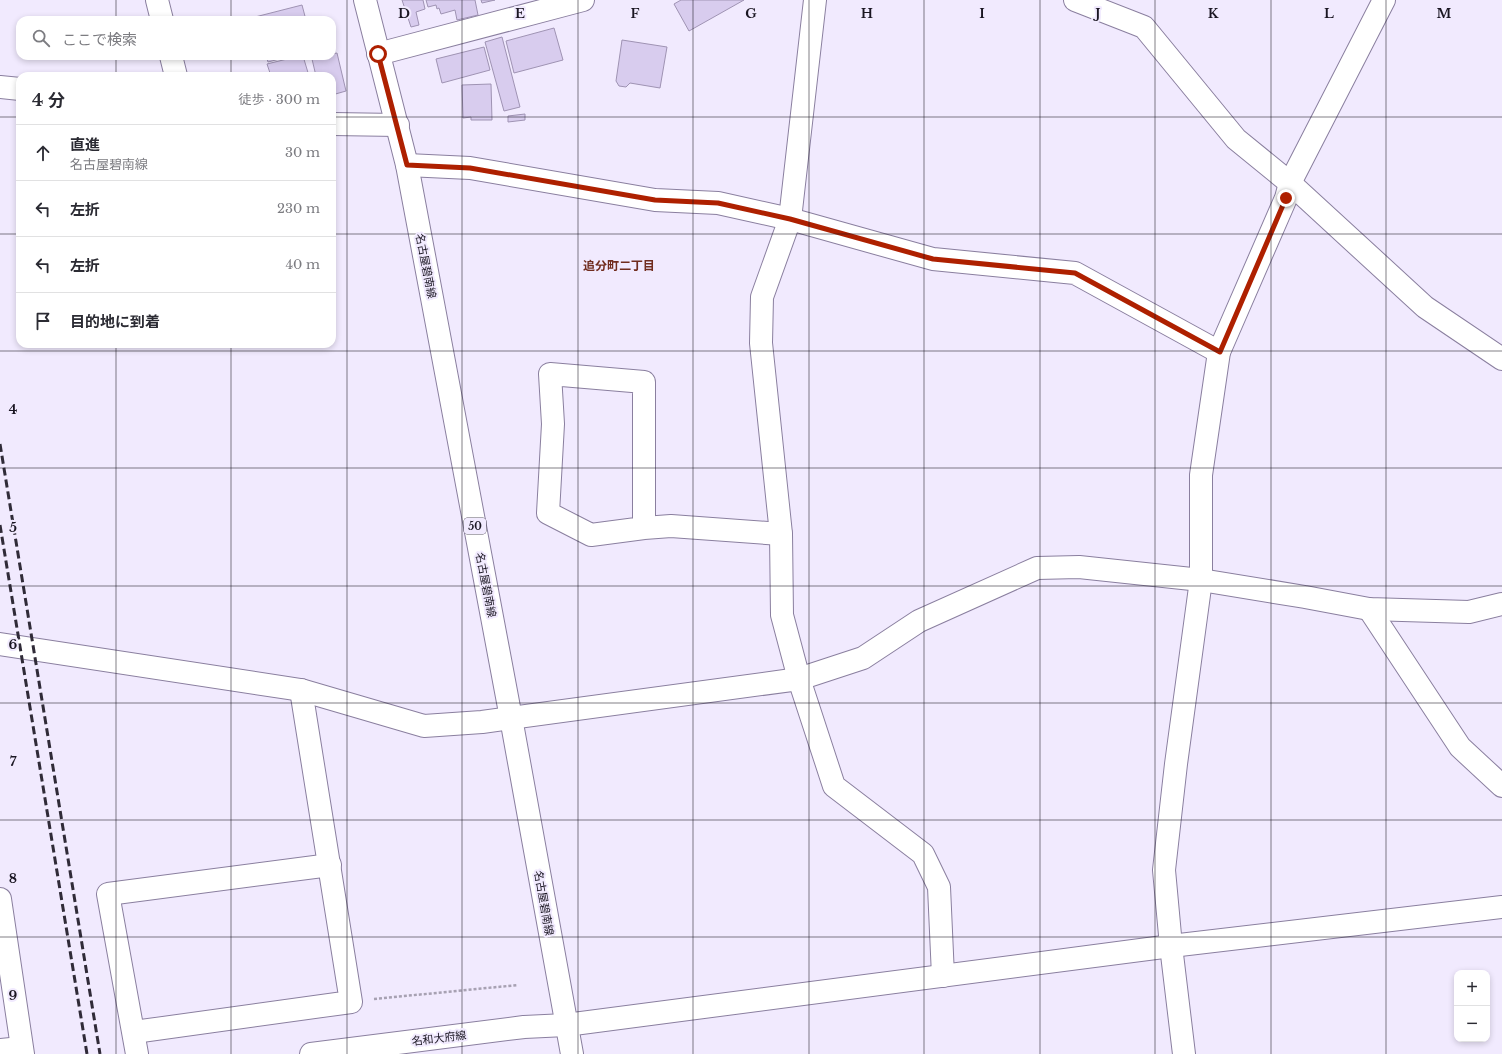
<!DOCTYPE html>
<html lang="ja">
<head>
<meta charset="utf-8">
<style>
  :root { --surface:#fff; --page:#f7f7f7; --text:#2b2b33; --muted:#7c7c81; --line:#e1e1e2 }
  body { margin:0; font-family:"Libre Baskerville","Noto Sans JP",serif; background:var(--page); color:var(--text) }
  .controls { position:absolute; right:12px; bottom:12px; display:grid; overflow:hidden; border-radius:8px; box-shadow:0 2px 6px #0003 }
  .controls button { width:36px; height:36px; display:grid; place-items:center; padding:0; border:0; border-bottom:1px solid var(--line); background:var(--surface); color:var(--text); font:20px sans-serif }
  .stop { position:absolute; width:12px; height:12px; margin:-9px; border:3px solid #ae2000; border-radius:50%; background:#fff }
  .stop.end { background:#ae2000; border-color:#fff; box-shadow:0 1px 4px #0008 }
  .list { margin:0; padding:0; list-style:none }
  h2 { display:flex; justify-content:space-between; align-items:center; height:52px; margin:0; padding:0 16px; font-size:17px }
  h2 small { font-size:13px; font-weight:400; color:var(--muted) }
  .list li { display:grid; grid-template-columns:26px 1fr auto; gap:12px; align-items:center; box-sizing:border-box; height:56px; padding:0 16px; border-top:1px solid var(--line) }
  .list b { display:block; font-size:15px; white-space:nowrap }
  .list p { margin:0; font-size:13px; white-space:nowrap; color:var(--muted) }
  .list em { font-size:13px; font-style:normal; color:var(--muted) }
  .icon { flex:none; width:22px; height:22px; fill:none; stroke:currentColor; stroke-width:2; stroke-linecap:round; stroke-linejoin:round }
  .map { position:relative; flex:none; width:1502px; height:1054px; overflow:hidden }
  .search { position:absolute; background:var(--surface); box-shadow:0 2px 6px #0003; left:16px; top:16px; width:320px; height:44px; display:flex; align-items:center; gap:10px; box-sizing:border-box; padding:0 14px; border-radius:12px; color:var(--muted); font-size:15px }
  .panel { position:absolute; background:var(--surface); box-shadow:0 2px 6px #0003; left:16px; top:72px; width:320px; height:276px; border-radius:12px }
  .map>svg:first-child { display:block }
</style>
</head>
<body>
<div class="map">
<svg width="1502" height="1054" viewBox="0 0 1502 1054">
  <rect width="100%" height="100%" fill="#f1eafe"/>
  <g fill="#d8ccee" stroke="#9f93b3">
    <path d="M402,0H423L425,9L416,12L419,25L411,27Z"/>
    <path d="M426,0H475L478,15L457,20L455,10L441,14L439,8L437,9L436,5L428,7Z"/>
    <path d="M481,0H495L482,3Z"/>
    <path d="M681,0H744L689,31L674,4Z"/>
    <path d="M302,5L306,20H256L255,17Z"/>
    <path d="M554,28L563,60L514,73L506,41Z"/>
    <path d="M502,37L520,107L504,111L485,42Z"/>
    <path d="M622,40L667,47L660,88L630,83L626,87L619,86L616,81Z"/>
    <path d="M484,47L490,70L442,83L436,59Z"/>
    <path d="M337,53L346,91L332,95V76H316L312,59L323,56H332V54Z"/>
    <path d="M266,56H291L268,62Z"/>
    <path d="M299,56H303L309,76H271L267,64Z"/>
    <path d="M491,84L492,120H471V117L463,118L462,85Z"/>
    <path d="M525,114V120L508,122V116Z"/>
  </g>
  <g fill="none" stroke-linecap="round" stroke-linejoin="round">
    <defs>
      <g id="minor">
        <path d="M157,0L162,20"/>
        <path d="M815,0L790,219L762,297L761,343L781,534L782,615L799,679L834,786L923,854L939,887L943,976"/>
        <path d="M1075,0L1144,27L1236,139L1290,183L1425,307L1502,359"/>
        <path d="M378,54L583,0"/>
        <path d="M171,56L176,76"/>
        <path d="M0,87L20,89"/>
        <path d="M332,124L398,125"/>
        <path d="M407,165L470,168L655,200L718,203L790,219L933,259L1075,273L1219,352"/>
        <path d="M644,528V382L550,374L553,424L548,513L591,535L644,528L671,526L781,534"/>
        <path d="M1369,609L1460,747L1502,786"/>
        <path d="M0,644L301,690L424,726L482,722L799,679L863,658L919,621L1037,568L1079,567L1201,580L1305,597L1369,609L1469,612L1502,604"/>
        <path d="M0,899L23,1054"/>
        <path d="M134,1032L351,1002L301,690"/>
        <path d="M0,1050L21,1048"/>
        <path d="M137,1054L108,894L330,865"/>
        <path d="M1184,1054L1171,946L1164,870L1176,764L1201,580V475L1219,352L1286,198L1290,183L1384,0"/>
      </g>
      <path id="tertiary" d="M566,1025L1171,946L1502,907"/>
      <path id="secondary" d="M311,1054L524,1027L566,1025"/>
      <path id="primary" d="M365,0L407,165L511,718L572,1054"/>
    </defs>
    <use href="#minor" stroke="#8a7f9f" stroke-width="24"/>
    <use href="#tertiary" stroke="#8a7f9f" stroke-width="24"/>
    <use href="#secondary" stroke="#8a7f9f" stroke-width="24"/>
    <use href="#primary" stroke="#8a7f9f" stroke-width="24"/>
    <path stroke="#a7a1b2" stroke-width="2.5" stroke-dasharray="3 2" stroke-linecap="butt" d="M374,999L518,985"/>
    <use href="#minor" stroke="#fff" stroke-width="22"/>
    <use href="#tertiary" stroke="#fff" stroke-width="22"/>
    <use href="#secondary" stroke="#fff" stroke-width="22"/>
    <use href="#primary" stroke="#fff" stroke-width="22"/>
    <g stroke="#302b38" stroke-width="3" stroke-dasharray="8 4" stroke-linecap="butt">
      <path d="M0,444L100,1054"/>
      <path d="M0,525L87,1054"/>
    </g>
  </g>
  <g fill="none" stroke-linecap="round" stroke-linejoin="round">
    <path stroke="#ae2000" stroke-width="5" d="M378,54L407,165L470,168L655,200L718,203L790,219L933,259L1075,273L1220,352L1286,198"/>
  </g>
  <path fill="none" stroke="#1a1622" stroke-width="1" stroke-opacity="0.55" d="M116,0V20M231,0V20M347,0V1054M462,0V1054M578,0V1054M693,0V1054M809,0V1054M924,0V1054M1040,0V1054M1155,0V1054M1271,0V1054M1386,0V1054M116,56V76M231,56V76M0,117H20M332,117H1502M0,234H20M332,234H1502M116,344V1054M231,344V1054M0,351H1502M0,468H1502M0,586H1502M0,703H1502M0,820H1502M0,937H1502"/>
  <g text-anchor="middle" stroke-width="4" stroke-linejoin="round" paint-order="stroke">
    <rect fill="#f1eafe" stroke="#5a5664" stroke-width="1" x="464" y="518" width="22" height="16" rx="3"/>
    <g font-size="10" font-weight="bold" fill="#1a1622">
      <text x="475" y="530">50</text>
    </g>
    <g font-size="11" fill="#1a1622" stroke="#f1eafe">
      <text transform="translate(426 266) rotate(79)" y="4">名古屋碧南線</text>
      <text transform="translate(486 585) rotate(79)" y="4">名古屋碧南線</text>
      <text transform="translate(544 903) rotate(80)" y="4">名古屋碧南線</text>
      <text transform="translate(439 1038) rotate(-7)" y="4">名和大府線</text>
    </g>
    <g font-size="12" font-weight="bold" fill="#702c1e" stroke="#f1eafe">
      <text x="619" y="270">追分町二丁目</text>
    </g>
  </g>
  <g font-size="13" text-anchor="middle" font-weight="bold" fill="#1a1622" stroke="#f1eafe" stroke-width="4" stroke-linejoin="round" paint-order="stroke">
    <text x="404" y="18">D</text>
    <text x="520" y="18">E</text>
    <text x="635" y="18">F</text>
    <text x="751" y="18">G</text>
    <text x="867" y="18">H</text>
    <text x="982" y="18">I</text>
    <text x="1098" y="18">J</text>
    <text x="1213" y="18">K</text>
    <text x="1329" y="18">L</text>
    <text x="1444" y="18">M</text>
    <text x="13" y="414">4</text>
    <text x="13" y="532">5</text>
    <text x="13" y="649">6</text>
    <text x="13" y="766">7</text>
    <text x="13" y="883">8</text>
    <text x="13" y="1000">9</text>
  </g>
</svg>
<div class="controls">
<button>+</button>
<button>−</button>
</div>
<div class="stop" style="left:378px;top:54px"></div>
<div class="stop end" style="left:1286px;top:198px"></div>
<div class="search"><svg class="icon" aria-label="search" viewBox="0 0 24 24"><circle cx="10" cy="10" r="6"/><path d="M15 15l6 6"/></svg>ここで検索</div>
<section class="panel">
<h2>4 分<small>徒歩 · 300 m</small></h2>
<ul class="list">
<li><svg class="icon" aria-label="ahead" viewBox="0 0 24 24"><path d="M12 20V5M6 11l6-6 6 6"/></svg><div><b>直進</b><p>名古屋碧南線</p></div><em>30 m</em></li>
<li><svg class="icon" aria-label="left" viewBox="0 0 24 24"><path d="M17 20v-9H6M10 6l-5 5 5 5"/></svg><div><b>左折</b></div><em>230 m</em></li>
<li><svg class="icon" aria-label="left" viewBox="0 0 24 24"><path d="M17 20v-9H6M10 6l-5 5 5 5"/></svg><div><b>左折</b></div><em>40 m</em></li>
<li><svg class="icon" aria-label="arrive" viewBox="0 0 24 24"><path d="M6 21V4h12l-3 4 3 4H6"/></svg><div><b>目的地に到着</b></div></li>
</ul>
</section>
</div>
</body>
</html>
